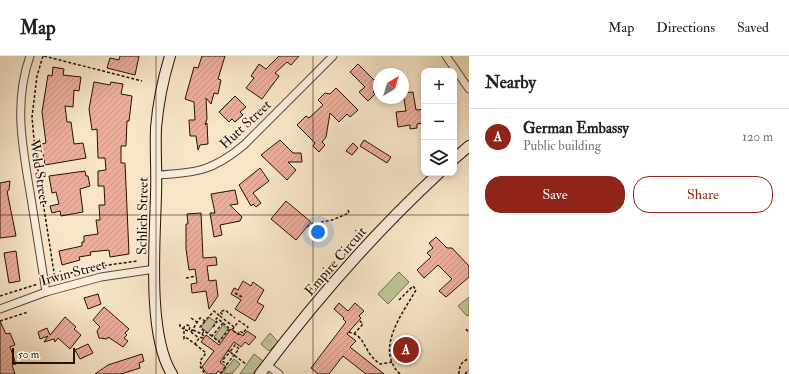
<!DOCTYPE html>
<html lang="en">
<head>
<meta charset="utf-8">
<style>
  :root { --surface:#fff; --page:#f6f6f6; --text:#222; --muted:#767676; --line:#e0e0e0; --accent:#8f2418 }
  body { margin:0; font-family:"IM FELL Double Pica",serif; background:var(--page); color:var(--text) }
  .controls { position:absolute; right:12px; top:12px; display:grid; overflow:hidden; border-radius:8px; box-shadow:0 2px 6px #0003 }
  .controls button { width:36px; height:36px; display:grid; place-items:center; padding:0; border:0; border-bottom:1px solid var(--line); background:var(--surface); color:var(--text); font:20px sans-serif }
  .compass { position:absolute; left:373px; top:12px; width:36px; height:36px; border-radius:50%; background:var(--surface); box-shadow:0 2px 6px #0003; rotate:38deg }
  .scale { position:absolute; left:12px; bottom:10px; width:63px; box-sizing:border-box; padding-left:4px; border:2px solid #261003; border-top:0; font-size:11px; line-height:14px; white-space:nowrap; color:#261003; -webkit-text-stroke:3px #faeedb; paint-order:stroke }
  .you { position:absolute; left:318px; top:176px; width:14px; height:14px; margin:-10px; border:3px solid #fff; border-radius:50%; background:#1a73e8; box-shadow:0 0 0 6px #1a73e833 }
  .badge { display:grid; place-items:center; width:26px; height:26px; border-radius:50%; background:var(--accent); color:#fff; font-size:13px; font-weight:700 }
  .pin { position:absolute; translate:-50% -50%; border:2px solid #fff; box-shadow:0 1px 4px #0006 }
  .list { margin:0; padding:0; list-style:none }
  h2 { display:flex; justify-content:space-between; align-items:center; height:52px; margin:0; padding:0 16px; font-size:17px }
  h2 small { font-size:13px; font-weight:400; color:var(--muted) }
  .list li { display:grid; grid-template-columns:26px 1fr auto; gap:12px; align-items:center; box-sizing:border-box; height:56px; padding:0 16px; border-top:1px solid var(--line) }
  .list b { display:block; font-size:15px; white-space:nowrap }
  .list p { margin:0; font-size:13px; white-space:nowrap; color:var(--muted) }
  .list em { font-size:13px; font-style:normal; color:var(--muted) }
  .actions { display:flex; gap:8px; padding:12px 16px }
  .actions a { flex:1; padding:9px 0; border:1px solid var(--accent); border-radius:16px; text-align:center; font-size:14px; color:var(--accent) }
  .actions .main { background:var(--accent); color:#fff }
  .icon { flex:none; width:22px; height:22px; fill:none; stroke:currentColor; stroke-width:2; stroke-linecap:round; stroke-linejoin:round }
  .map { position:relative; flex:none; width:469px; height:318px; overflow:hidden }
  header { display:flex; align-items:center; gap:24px; box-sizing:border-box; height:56px; padding:0 20px; background:var(--surface); border-bottom:1px solid var(--line) }
  header strong { font-size:19px }
  nav { display:flex; gap:22px; margin-inline-start:auto; font-size:14px }
  main { display:flex }
  aside { flex:1; background:var(--surface) }
  .map>svg:first-child { display:block }
</style>
</head>
<body>
<header>
<strong>Map</strong>
<nav><a>Map</a><a>Directions</a><a>Saved</a></nav>
</header>
<main>
<div class="map">
<svg width="469" height="318" viewBox="0 0 469 318">
  <defs>
    <pattern id="grass-tufts" width="24" height="20" patternUnits="userSpaceOnUse"><rect width="24" height="20" fill="#bdc596"/><path d="M3 7l-1-3M5 7V3M7 7l1-3M15 17l-1-3M17 17v-4M19 17l1-3" fill="none" stroke="#a2a880"/></pattern>
    <pattern id="building-hatch" width="6" height="6" patternUnits="userSpaceOnUse"><rect width="6" height="6" fill="#ecae9c"/><path d="M-1 1l2-2M0 6l6-6M5 7l2-2" fill="none" stroke="#ca9585"/></pattern>
  </defs>
  <rect width="100%" height="100%" fill="#f8e5c8"/>
  <filter id="stains"><feTurbulence type="fractalNoise" baseFrequency=".005" numOctaves="4"/><feColorMatrix values="0 0 0 0 .2 0 0 0 0 .09 0 0 0 0 .02 0 0 0 .5 -.17"/></filter>
  <radialGradient id="worn" r=".72"><stop offset=".6" stop-color="#630" stop-opacity="0"/><stop offset="1" stop-color="#630" stop-opacity=".3"/></radialGradient>
  <g fill="url(#grass-tufts)" stroke="#726a4c">
    <path d="M209,261L216,266L208,277L201,271Z"/>
    <path d="M223,269L228,273L219,285L214,281Z"/>
    <path d="M270,277L278,286L269,295L261,288Z"/>
    <path d="M254,298L263,305L253,318H240Z"/>
    <path d="M234,303L240,308L232,318L223,317Z"/>
  </g>
  <g fill="#bdc596" stroke="#726a4c">
    <path d="M399,216L409,226L388,248L378,238Z"/>
    <path d="M469,241V259L467,260L458,250Z"/>
  </g>
  <g fill="url(#building-hatch)" stroke="#261003">
    <path d="M120,0H139L135,19L107,12L110,2L119,4Z"/>
    <path d="M202,0H225L218,23L221,24L218,38L214,37L211,48L206,42L207,63L205,69L207,67L208,88L200,89L198,94L196,80H190L189,64H195L194,46L185,43L194,11L198,12Z"/>
    <path d="M279,0H299L291,9L287,6L275,17L279,20L262,43L246,32L254,22L251,20L259,8L266,13Z"/>
    <path d="M358,8L374,24L379,20V30L373,36L375,38L368,45L359,36L365,31L350,16Z"/>
    <path d="M53,11L64,13L63,19L81,21L79,35L74,34L73,51L65,50L67,66H71L74,88L83,87L86,102L45,109L41,88L46,87L42,56L48,19L52,20Z"/>
    <path d="M94,26L110,29L111,26L123,28L121,38L132,40L129,65H127L126,90H121V107H125L129,198L110,201L109,194L90,196L91,199L79,201L80,204L62,209L59,195L82,190V186H84V180L98,178L96,164H100L99,149H105L104,130H98V115L106,114L105,102H98L97,73L92,74L89,53Z"/>
    <path d="M336,32L358,54L350,61L347,58L339,66L330,57L326,81L322,86L325,89L319,96L313,90L315,87L297,69L306,60L309,62L323,49L318,44L325,37L330,38Z"/>
    <path d="M413,36L416,54L424,53V67L417,68V72L410,73V69L398,71L396,56L406,55L403,37Z"/>
    <path d="M235,40L246,51L240,56L243,59L235,66L232,63L229,66L219,56Z"/>
    <path d="M280,84L293,97H301L302,106H288L296,114L287,124L261,99Z"/>
    <path d="M364,84L391,101L387,107L360,90Z"/>
    <path d="M353,87L358,92L352,99L346,95Z"/>
    <path d="M260,112L269,125L253,137L261,147L256,151L253,148L251,150L239,129Z"/>
    <path d="M85,115L86,120H88L90,130L80,133L83,156L61,160L60,155L52,157L50,150L59,148L56,136L52,137L49,120Z"/>
    <path d="M10,125L9,134L7,135L16,180L0,182V127Z"/>
    <path d="M235,134L238,148L230,149L242,161L240,165L220,169L222,179L214,181L210,157H215L211,138Z"/>
    <path d="M286,145L311,166L296,184L271,163Z"/>
    <path d="M201,157L203,202L216,201L217,209L207,210L209,225L216,224L218,240L209,253L206,235L192,237L191,228L197,227L195,213L189,214L186,193V168H188L187,158Z"/>
    <path d="M436,181L447,192H452L469,210V221L446,241L439,235L452,223L438,209L424,222L417,214L431,201L427,197L433,192L429,187Z"/>
    <path d="M16,195L20,225L9,227L4,197Z"/>
    <path d="M243,225L251,230L253,226L264,234L257,246L264,250L255,265L235,253L241,244L231,238L234,232L238,234Z"/>
    <path d="M98,238L101,248L88,253L84,242Z"/>
    <path d="M339,247L348,255L355,247L364,255L359,260L361,262L347,278L356,285L350,291L384,318H366L343,300L329,318H318L311,312L346,266L343,263L344,262L334,253Z"/>
    <path d="M104,251L129,273L125,277L127,279L124,282L128,285L123,291L108,281L107,283L99,282L97,275L100,271L93,264Z"/>
    <path d="M65,261L76,271L74,273L81,279L70,293L58,282L55,286L54,283L44,286L48,280L40,283L38,276L47,272L50,279Z"/>
    <path d="M0,265L6,278L10,277L15,289L10,291L16,308L12,309L15,318H0Z"/>
    <path d="M231,273L239,279L240,278L243,280L247,275L256,281L249,289L245,286L241,291L234,286L220,306L226,311L221,317L218,315L216,318H207L202,311L214,295L201,286L206,279L219,289Z"/>
    <path d="M88,288L93,297L80,303L75,294Z"/>
    <path d="M142,298L144,305L139,307L140,312L121,318H95L108,309Z"/>
  </g>
  <g fill="none" stroke-linecap="round" stroke-linejoin="round">
    <defs>
      <g id="street">
        <path d="M30,0C13,47 23,94 31,142C36,173 41,205 46,236"/>
        <path d="M446,0L469,33"/>
        <path d="M157,119C196,117 213,115 244,89L333,0"/>
        <path d="M0,253L46,236L101,221L155,213"/>
        <path d="M267,309L279,318"/>
      </g>
      <g id="secondary">
        <path d="M170,0C163,23 158,48 156,72C155,94 157,116 156,138C155,185 147,279 172,318"/>
        <path d="M454,103L469,90"/>
        <path d="M260,318C314,246 373,178 439,117"/>
      </g>
    </defs>
    <use href="#street" stroke="#5a4534" stroke-width="9"/>
    <use href="#secondary" stroke="#261003" stroke-width="12"/>
    <g stroke="#261003" stroke-width="1.5" stroke-dasharray="3 2" stroke-linecap="butt">
      <path d="M43,0L37,20L32,61L35,95L55,223"/>
      <path d="M44,0L142,25"/>
      <path d="M307,171L311,168L332,164L349,157L348,154"/>
      <path d="M186,222L196,220"/>
      <path d="M51,224L86,212L138,205"/>
      <path d="M235,237L242,241"/>
      <path d="M0,240L38,228"/>
      <path d="M399,244L413,230L416,234C403,257 374,293 400,318"/>
      <path d="M191,262L197,266"/>
      <path d="M0,265L28,256"/>
      <path d="M223,267L212,280L219,286L230,272"/>
      <path d="M180,268V271L184,273"/>
      <path d="M213,271L217,266L215,264L217,262L229,272"/>
      <path d="M234,271L220,260L222,258L220,256L225,254L235,262"/>
      <path d="M466,273L469,277"/>
      <path d="M185,274L189,275L190,270L187,269L184,271V283L187,282L195,288L200,281L202,282L204,280L202,278"/>
      <path d="M193,274L202,278L204,275L212,280"/>
      <path d="M204,275L200,271L205,265"/>
      <path d="M191,276L200,262L205,265L214,255L220,260"/>
      <path d="M191,276L199,282"/>
      <path d="M349,276C351,277 355,278 358,280C367,289 366,298 380,308L393,306"/>
      <path d="M243,277L240,275L238,278L232,274L239,265L248,271L243,277L244,278"/>
      <path d="M354,278L363,268L359,264"/>
      <path d="M195,288L206,297L200,305L202,311"/>
      <path d="M228,294L230,296L222,305L227,308L239,293L235,289L230,296L246,308"/>
      <path d="M200,310L205,318"/>
      <path d="M221,318L227,308"/>
      <path d="M459,318C459,311 461,305 469,303"/>
      <path d="M465,318L469,314"/>
    </g>
    <use href="#street" stroke="#faeedb" stroke-width="7"/>
    <use href="#secondary" stroke="#faeedb" stroke-width="10"/>
  </g>
  <path fill="none" stroke="#261003" stroke-width="1" stroke-opacity="0.55" d="M156,0V318M313,0V318M0,159H469"/>
  <g text-anchor="middle" stroke-width="3" stroke-linejoin="round" paint-order="stroke">
    <g font-size="14" fill="#261003" stroke="#faeedb">
      <text transform="translate(245 68) rotate(-43)" y="5">Hutt Street</text>
      <text transform="translate(40 116) rotate(81)" y="5">Weld Street</text>
      <text transform="translate(142 160) rotate(-89)" y="5">Schlich Street</text>
      <text transform="translate(335 205) rotate(-49)" y="5">Empire Circuit</text>
      <text transform="translate(73 216) rotate(-15)" y="5">Irwin Street</text>
    </g>
  </g>
  <rect width="100%" height="100%" filter="url(#stains)"/>
  <rect width="100%" height="100%" fill="url(#worn)"/>
</svg>
<div class="controls">
<button>+</button>
<button>−</button>
<button><svg class="icon" aria-label="layers" viewBox="0 0 24 24"><path d="M12 4l9 5-9 5-9-5zM3 14l9 5 9-5"/></svg></button>
</div>
<svg class="compass" viewBox="-18 -18 36 36"><path d="M0-13l5 13h-10z" fill="#e53935"/><path d="M0 13l5-13h-10z" fill="#767676"/></svg>
<div class="scale">50 m</div>
<div class="you"></div>
<div class="pin badge" style="left:406px;top:294px">A</div>
</div>
<aside>
<h2>Nearby<small></small></h2>
<ul class="list">
<li><span class="badge">A</span><div><b>German Embassy</b><p>Public building</p></div><em>120 m</em></li>
</ul>
<div class="actions"><a class="main">Save</a><a>Share</a></div>
</aside>
</main>
</body>
</html>
